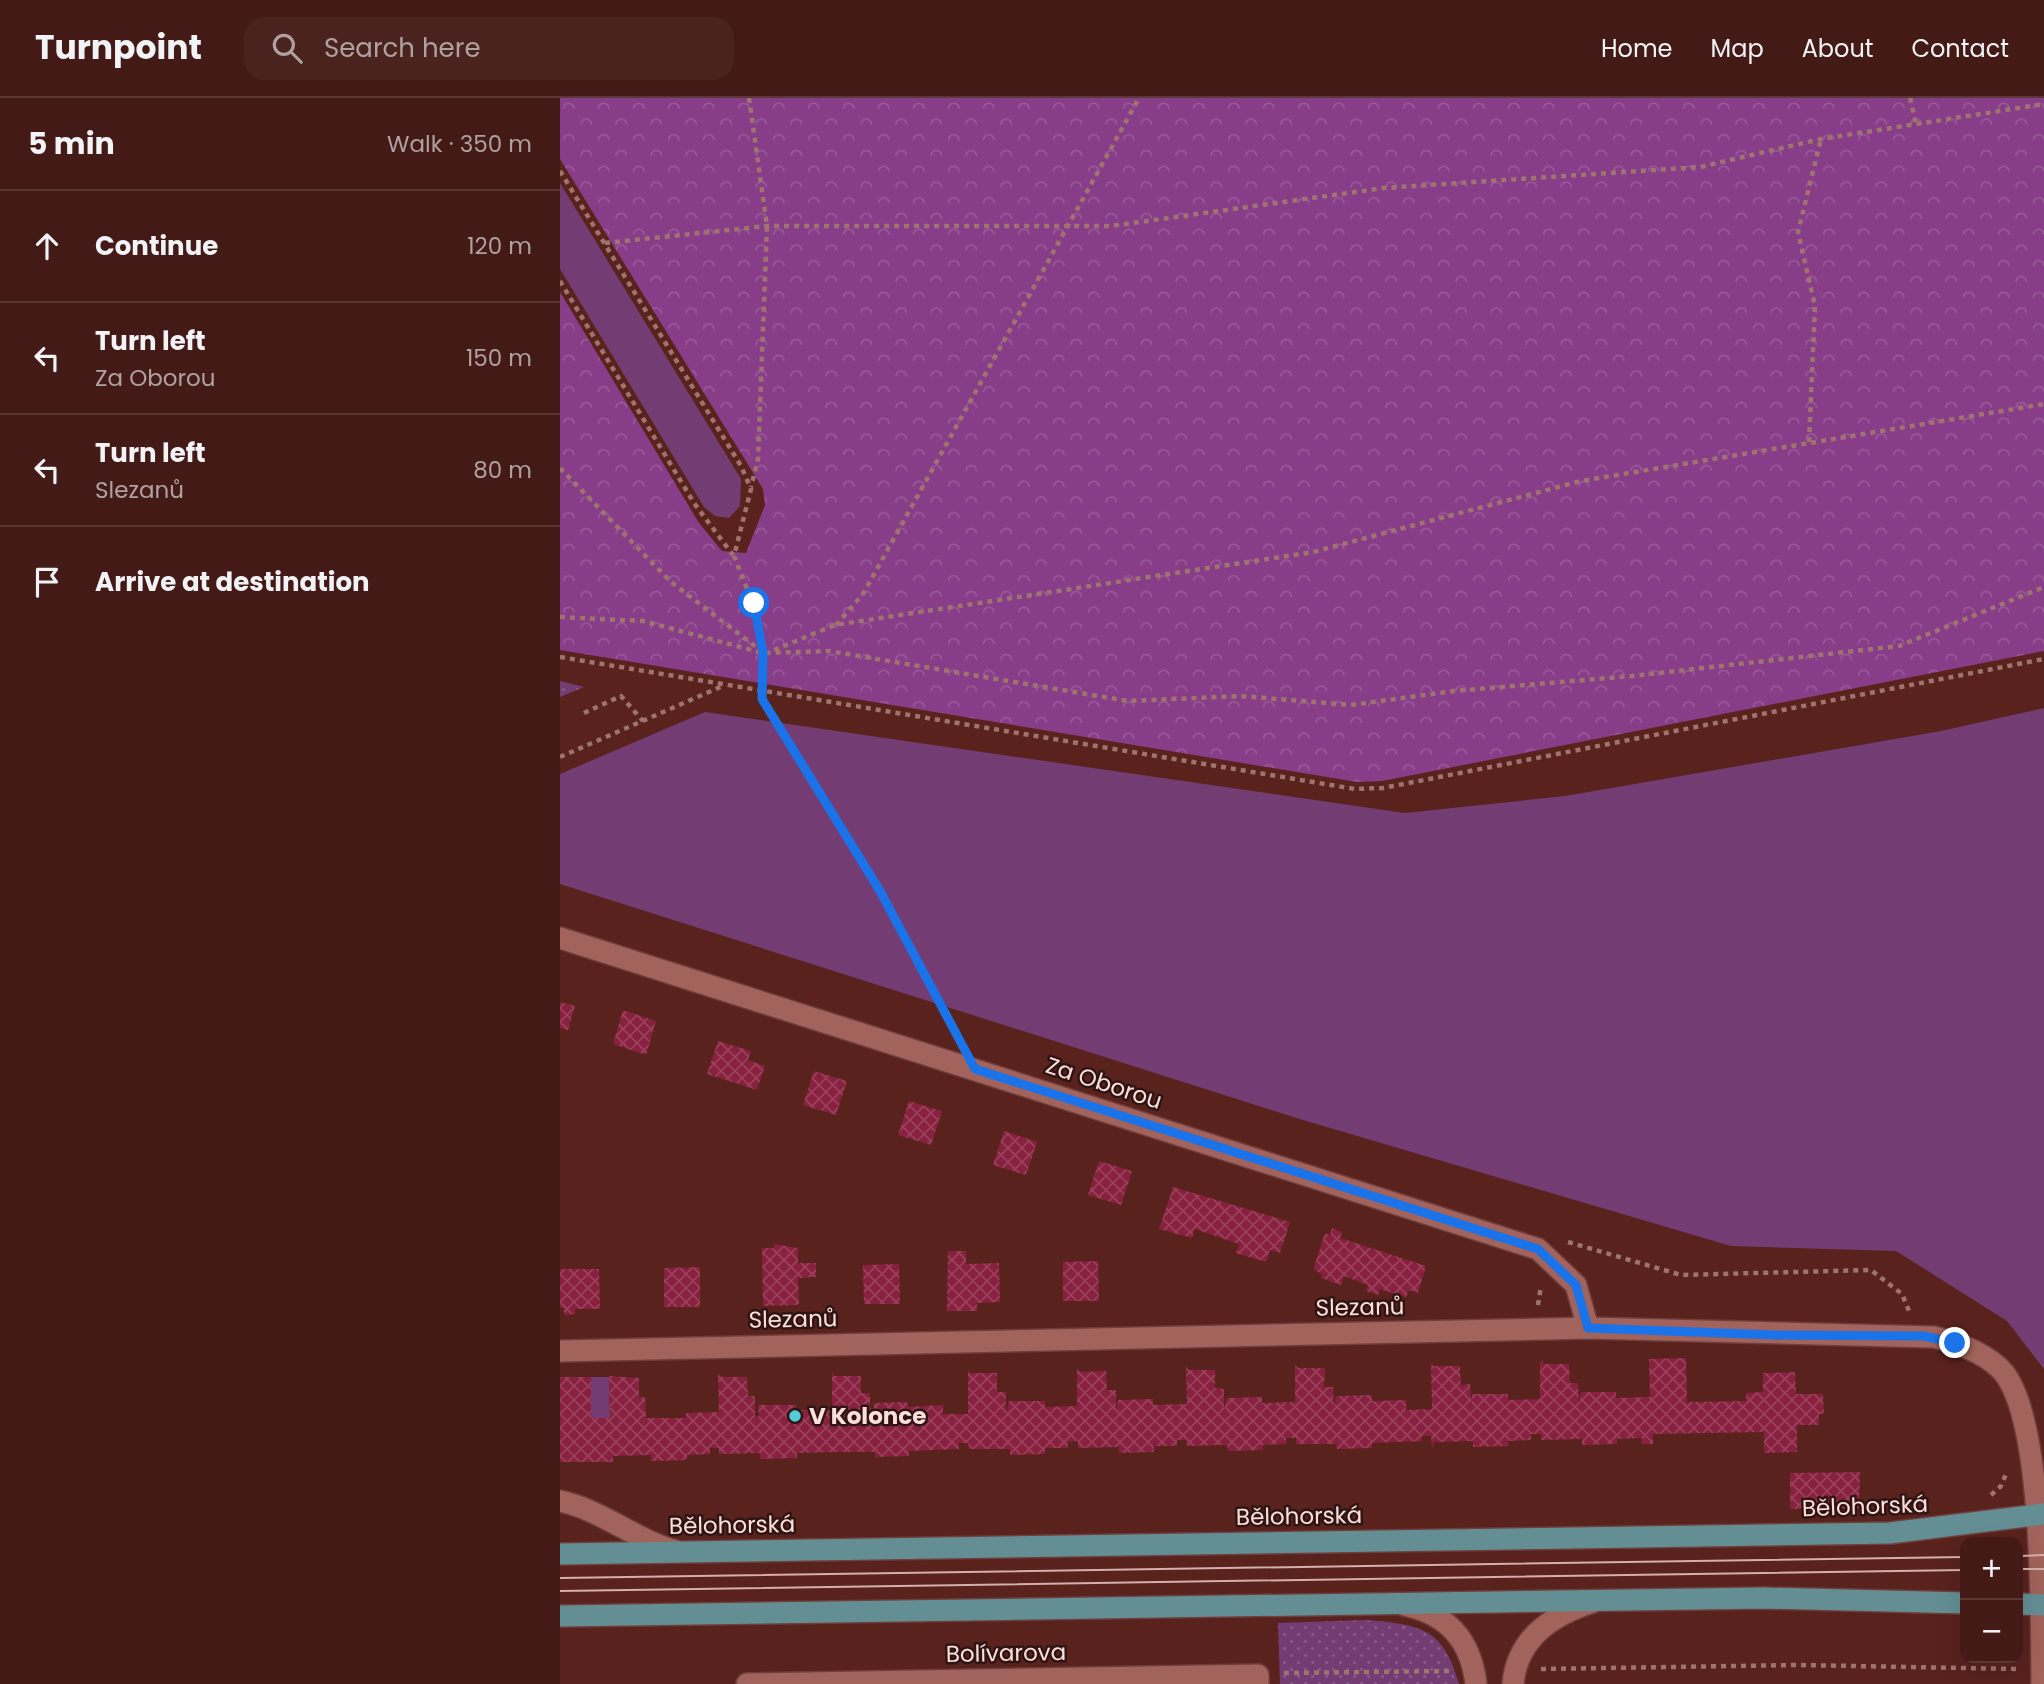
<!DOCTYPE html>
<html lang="en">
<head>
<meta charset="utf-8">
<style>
  :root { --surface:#431a16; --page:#4a231f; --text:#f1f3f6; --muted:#afa1a1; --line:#5b3835 }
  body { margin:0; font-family:Poppins,sans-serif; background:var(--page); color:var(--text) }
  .controls { position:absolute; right:21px; bottom:21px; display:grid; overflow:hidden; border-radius:14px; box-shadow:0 7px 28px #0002 }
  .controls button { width:63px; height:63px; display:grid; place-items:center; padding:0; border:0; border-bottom:2px solid var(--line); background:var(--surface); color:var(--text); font:35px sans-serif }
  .stop { position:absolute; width:21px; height:21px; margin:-16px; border:5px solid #1a73e8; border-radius:50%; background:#fff }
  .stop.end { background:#1a73e8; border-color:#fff; box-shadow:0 2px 7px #0008 }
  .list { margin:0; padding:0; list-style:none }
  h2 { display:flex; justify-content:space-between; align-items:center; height:91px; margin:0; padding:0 28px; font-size:30px }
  h2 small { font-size:23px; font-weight:400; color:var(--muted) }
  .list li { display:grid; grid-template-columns:46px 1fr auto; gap:21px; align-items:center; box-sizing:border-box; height:112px; padding:0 28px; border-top:2px solid var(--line) }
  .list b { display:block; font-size:26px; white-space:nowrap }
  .list p { margin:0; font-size:23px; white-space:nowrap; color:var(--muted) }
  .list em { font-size:23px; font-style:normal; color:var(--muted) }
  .icon { flex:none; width:38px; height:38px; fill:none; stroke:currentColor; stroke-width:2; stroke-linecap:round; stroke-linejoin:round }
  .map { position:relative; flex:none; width:1484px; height:1586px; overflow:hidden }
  header { display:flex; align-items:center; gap:42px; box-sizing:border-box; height:98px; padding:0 35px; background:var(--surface); border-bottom:2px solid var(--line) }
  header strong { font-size:33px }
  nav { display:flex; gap:38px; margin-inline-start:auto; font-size:24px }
  .search { width:490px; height:63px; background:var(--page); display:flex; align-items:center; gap:18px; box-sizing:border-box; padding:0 24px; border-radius:21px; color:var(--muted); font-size:26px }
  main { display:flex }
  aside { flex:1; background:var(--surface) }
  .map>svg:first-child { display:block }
</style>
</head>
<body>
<header>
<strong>Turnpoint</strong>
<div class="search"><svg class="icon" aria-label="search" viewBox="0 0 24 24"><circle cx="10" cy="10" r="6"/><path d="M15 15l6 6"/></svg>Search here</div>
<nav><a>Home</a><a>Map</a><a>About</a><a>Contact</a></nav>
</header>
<main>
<aside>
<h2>5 min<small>Walk · 350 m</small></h2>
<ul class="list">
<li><svg class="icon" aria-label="ahead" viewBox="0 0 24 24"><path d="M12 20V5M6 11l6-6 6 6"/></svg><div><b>Continue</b></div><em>120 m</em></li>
<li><svg class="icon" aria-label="left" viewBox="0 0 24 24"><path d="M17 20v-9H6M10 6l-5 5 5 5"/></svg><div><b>Turn left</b><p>Za Oborou</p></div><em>150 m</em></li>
<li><svg class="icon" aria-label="left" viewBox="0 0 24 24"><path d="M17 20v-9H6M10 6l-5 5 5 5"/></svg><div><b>Turn left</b><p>Slezanů</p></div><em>80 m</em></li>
<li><svg class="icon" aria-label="arrive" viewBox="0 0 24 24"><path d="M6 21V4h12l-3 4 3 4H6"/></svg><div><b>Arrive at destination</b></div></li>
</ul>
</aside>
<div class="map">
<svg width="1484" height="1586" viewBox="0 0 1484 1586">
  <defs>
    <pattern id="forest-crowns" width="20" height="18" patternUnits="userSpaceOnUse" patternTransform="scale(1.75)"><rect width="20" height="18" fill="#873d88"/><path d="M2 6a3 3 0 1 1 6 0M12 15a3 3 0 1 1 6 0" fill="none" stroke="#995998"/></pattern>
    <pattern id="park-dots" width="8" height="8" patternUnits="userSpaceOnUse" patternTransform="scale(1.75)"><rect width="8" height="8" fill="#733d73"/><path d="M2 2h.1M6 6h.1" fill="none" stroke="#885986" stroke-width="1.8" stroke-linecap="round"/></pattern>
    <pattern id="building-cross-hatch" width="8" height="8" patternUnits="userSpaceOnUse" patternTransform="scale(1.75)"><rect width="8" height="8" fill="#882040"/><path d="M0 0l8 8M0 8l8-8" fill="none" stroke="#9a405b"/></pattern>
  </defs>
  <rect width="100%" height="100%" fill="#59221d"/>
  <g fill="#733d73">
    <path d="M0,85L181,381L180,408L169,420L155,418L144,409L0,171Z"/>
    <path d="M1484,610V1271L1447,1223L1336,1153L1171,1148L743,1022L0,786V676L145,614L845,715L1005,698L1381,633Z"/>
    <path d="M31,1279H49L50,1320H31Z"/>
  </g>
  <path fill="url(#forest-crowns)" d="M0,0H1484V553L822,683L797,684L0,552V194L139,425L162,453L186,455L205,407L203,391L0,61Z"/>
  <g fill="url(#park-dots)">
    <path d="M0,583L24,589L0,599Z"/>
    <path d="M807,1522C860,1527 883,1529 899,1586H720L718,1525Z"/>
  </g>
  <g fill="url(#building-cross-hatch)">
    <path d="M0,904L15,908L8,932L0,930Z"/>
    <path d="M63,912L96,923L86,957L53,946Z"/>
    <path d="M158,943L191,953L188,962L205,968L197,992L147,976Z"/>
    <path d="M254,973L287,983L276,1017L243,1007Z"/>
    <path d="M349,1003L382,1013L371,1047L338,1037Z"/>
    <path d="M444,1033L477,1044L466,1077L433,1067Z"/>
    <path d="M539,1063L572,1073L561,1107L528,1097Z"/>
    <path d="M613,1089L730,1124L720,1155L710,1152L706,1164L676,1155L679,1146L635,1131L632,1140L599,1131Z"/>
    <path d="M772,1130L782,1134L780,1140L866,1168L858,1195L849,1192L846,1199L820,1191L818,1197L806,1193L808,1187L784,1178L781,1187L761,1180L762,1176L754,1172V1169L765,1135L770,1137Z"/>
    <path d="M214,1146L238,1150V1165H256V1179L238,1180L239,1207L203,1208L202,1150H214Z"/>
    <path d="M388,1153H406V1166L439,1165L440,1204L417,1205V1213H387Z"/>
    <path d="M538,1163L539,1203H503V1164Z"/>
    <path d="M339,1166L340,1206H304L303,1167Z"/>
    <path d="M140,1169V1209H104V1170Z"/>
    <path d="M0,1171H39L40,1211H15V1216L4,1217V1210H0Z"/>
    <path d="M1126,1260L1127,1304L1186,1303V1295L1203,1294V1275L1235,1274L1236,1296H1263L1264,1316H1259V1327H1237V1354L1204,1355V1334L1093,1336V1346H1081L1082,1340L1057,1341V1346L1022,1347V1341L981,1342V1336H971V1342L948,1343V1348L913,1349V1343L874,1344L872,1349L871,1338H862V1343L812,1345V1350L777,1351L776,1346H736V1340H726V1346L703,1347V1352L668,1353L667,1347L627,1348L626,1342H617V1348H594V1354L559,1355V1349L518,1350V1343L508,1344V1350H485V1356L450,1357V1351H409L408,1345H399V1351L349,1353V1358L315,1359V1354H273L237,1355V1360L200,1361V1355L159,1356V1350H150V1356L127,1357V1362L91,1363V1357L53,1358V1364H0V1279H31V1320H50L49,1278L79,1280V1300L85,1299L86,1320H126V1315L159,1314L158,1276L163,1279H187L188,1298H195V1318L199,1319L198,1307H236V1312H272V1274L274,1278H301V1295H310V1310L314,1311V1305L347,1304L348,1309L383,1307V1316H408V1272L410,1275H437V1294H446V1315L449,1303H485V1309L517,1308V1271L520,1274L546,1273L547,1292H556V1313L558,1302L593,1301V1307L627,1306L626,1269L629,1272H655V1290L664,1291V1311L667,1300L702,1299V1305L735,1304V1267L738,1270H765L764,1289H773L774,1309L776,1298L812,1297V1303L846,1302V1312L872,1311L871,1265L874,1268H900L901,1287L910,1286L912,1307V1296H948V1302L980,1301V1264L983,1263V1266H1009L1010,1285H1018L1019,1306L1021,1294H1056V1300L1090,1299L1089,1261Z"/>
    <path d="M1300,1374L1299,1410L1230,1411V1375Z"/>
  </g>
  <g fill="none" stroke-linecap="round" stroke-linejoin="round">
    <defs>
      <g id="minor">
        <path d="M0,840L978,1151L1016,1187L1028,1230"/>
        <path d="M0,1253L1028,1230L1374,1239C1398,1245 1427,1255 1444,1275C1484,1326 1481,1516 1482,1586"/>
        <path d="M0,1403C42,1412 75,1442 116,1453"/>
        <path d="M844,1507C888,1516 911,1543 916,1586"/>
        <path d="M187,1586L698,1577V1586"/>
        <path d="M953,1586C957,1540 992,1517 1033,1504"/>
      </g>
      <g id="major">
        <path d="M0,1456L1330,1435L1484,1416"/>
        <path d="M1458,1506L1484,1507"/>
        <path d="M0,1518L1204,1500L1405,1505"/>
      </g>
    </defs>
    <use href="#minor" stroke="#6e3e3c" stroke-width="24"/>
    <use href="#major" stroke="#6e3e3c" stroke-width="24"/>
    <g stroke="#9f746f" stroke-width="4.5" stroke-dasharray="5 5" stroke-linecap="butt">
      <path d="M189,0L207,128L198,361L191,389"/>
      <path d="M1350,0L1356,26"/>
      <path d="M0,73L181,368L191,391L174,458L199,521L203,555L202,601L320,793L399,941"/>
      <path d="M45,145L207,128H551L824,90L1140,69L1261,41L1484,6"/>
      <path d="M0,183L134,405L173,457"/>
      <path d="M1249,344L1255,208L1238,134L1261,41"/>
      <path d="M0,370L111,484L200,552"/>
      <path d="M0,519L83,523L203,555L269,553L568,603L681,598L791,607L894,593L1072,578L1339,548L1484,489"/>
      <path d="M276,527L303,496L579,0"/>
      <path d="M214,552L275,527L753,454L1021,383L1484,306"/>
      <path d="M0,559L795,691L823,690L1484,561"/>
      <path d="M24,615L61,598L83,623"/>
      <path d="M0,659L165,587"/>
      <path d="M1008,1144L1121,1177L1311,1172L1342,1196L1349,1213"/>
      <path d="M978,1207L981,1188"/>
      <path d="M1431,1397L1441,1388L1446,1376"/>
      <path d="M981,1571L1238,1567L1459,1571"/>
      <path d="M724,1575L890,1573"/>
    </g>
    <use href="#minor" stroke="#a1635b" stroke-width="21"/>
    <use href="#major" stroke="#638f94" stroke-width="21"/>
    <g stroke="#d4b0ab" stroke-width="2">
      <path d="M1458,1458L1484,1457"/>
      <path d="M1458,1471H1484"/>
      <path d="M0,1480L1405,1459"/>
      <path d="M0,1493L1405,1472"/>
    </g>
  </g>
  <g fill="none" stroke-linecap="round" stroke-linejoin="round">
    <path stroke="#1a73e8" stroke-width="9" d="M194,505L203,555L202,601L320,793L415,971L978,1151L1016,1187L1028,1230L1215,1237L1364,1238L1395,1245"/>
  </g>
  <circle fill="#53cbdb" stroke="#2e1513" stroke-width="2.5" cx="235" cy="1318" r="7"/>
  <g text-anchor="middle" stroke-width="5" stroke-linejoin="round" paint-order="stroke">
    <g font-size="23" fill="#fcdfda" stroke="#2e1513">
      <text transform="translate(544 985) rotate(18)" y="8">Za Oborou</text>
      <text transform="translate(800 1209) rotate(-1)" y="8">Slezanů</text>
      <text transform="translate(233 1221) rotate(-1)" y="8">Slezanů</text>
      <text transform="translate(1305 1408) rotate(-2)" y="8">Bělohorská</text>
      <text transform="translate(739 1418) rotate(-1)" y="8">Bělohorská</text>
      <text transform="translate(172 1427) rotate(-1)" y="8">Bělohorská</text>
      <text transform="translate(446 1555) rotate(-1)" y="8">Bolívarova</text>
    </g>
    <g font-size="23" font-weight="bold" fill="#fcdfda" stroke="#2e1513" text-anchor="start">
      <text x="249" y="1326">V Kolonce</text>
    </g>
  </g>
</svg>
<div class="controls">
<button>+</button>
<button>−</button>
</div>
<div class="stop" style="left:194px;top:505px"></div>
<div class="stop end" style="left:1395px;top:1245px"></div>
</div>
</main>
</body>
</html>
